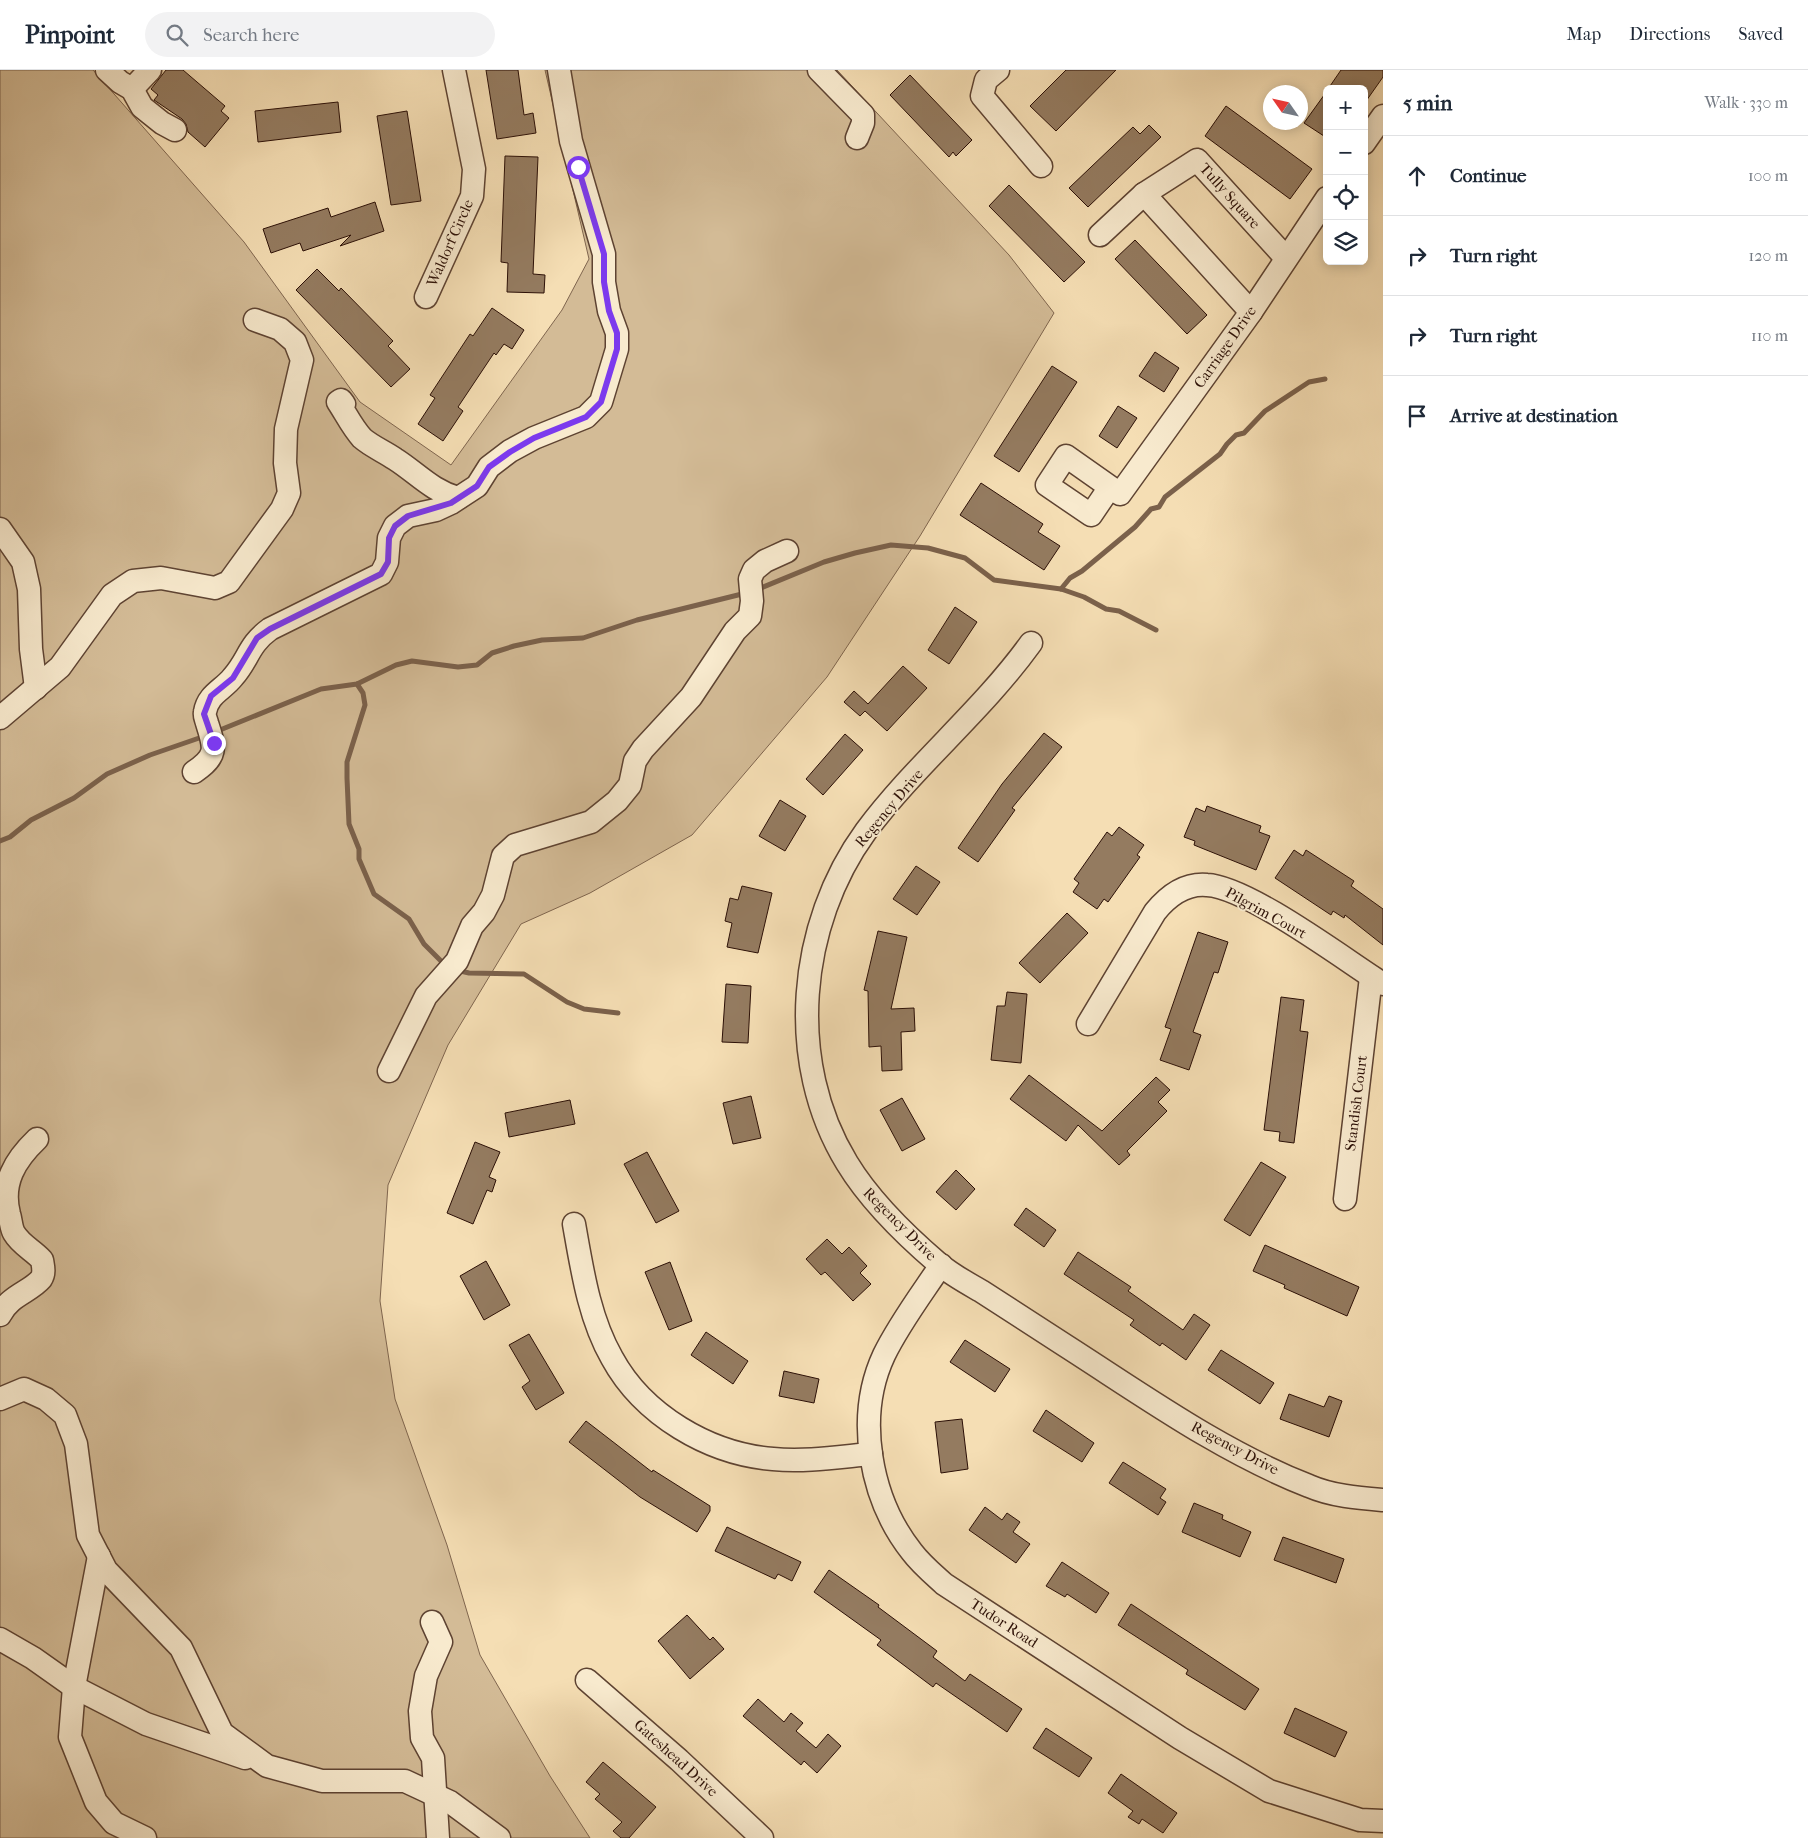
<!DOCTYPE html>
<html lang="en">
<head>
<meta charset="utf-8">
<style>
  :root { --surface:#fff; --page:#f2f2f3; --text:#1f2937; --muted:#747a83; --line:#e0e1e3 }
  body { margin:0; font-family:"IM FELL French Canon",serif; background:var(--page); color:var(--text) }
  .controls { position:absolute; right:15px; top:15px; display:grid; overflow:hidden; border-radius:8px; box-shadow:0 2px 12px #0003 }
  .controls button { width:45px; height:45px; display:grid; place-items:center; padding:0; border:0; border-bottom:1px solid var(--line); background:var(--surface); color:var(--text); font:25px sans-serif }
  .compass { position:absolute; left:1263px; top:15px; width:45px; height:45px; border-radius:50%; background:var(--surface); box-shadow:0 2px 12px #0003; rotate:304deg }
  .stop { position:absolute; width:15px; height:15px; margin:-11px; border:4px solid #7c3aed; border-radius:50%; background:#fff }
  .stop.end { background:#7c3aed; border-color:#fff; box-shadow:0 1px 5px #0008 }
  .list { margin:0; padding:0; list-style:none }
  h2 { display:flex; justify-content:space-between; align-items:center; height:65px; margin:0; padding:0 20px; font-size:21px }
  h2 small { font-size:16px; font-weight:400; color:var(--muted) }
  .list li { display:grid; grid-template-columns:32px 1fr auto; gap:15px; align-items:center; box-sizing:border-box; height:80px; padding:0 20px; border-top:1px solid var(--line) }
  .list b { display:block; font-size:19px; white-space:nowrap }
  .list em { font-size:16px; font-style:normal; color:var(--muted) }
  .icon { flex:none; width:28px; height:28px; fill:none; stroke:currentColor; stroke-width:2; stroke-linecap:round; stroke-linejoin:round }
  .map { position:relative; flex:none; width:1383px; height:1768px; overflow:hidden }
  header { display:flex; align-items:center; gap:30px; box-sizing:border-box; height:70px; padding:0 25px; background:var(--surface); border-bottom:1px solid var(--line) }
  header strong { font-size:24px }
  nav { display:flex; gap:28px; margin-inline-start:auto; font-size:18px }
  .search { width:350px; height:45px; background:var(--page); display:flex; align-items:center; gap:12px; box-sizing:border-box; padding:0 18px; border-radius:28px; color:var(--muted); font-size:19px }
  main { display:flex }
  aside { flex:1; background:var(--surface) }
  .map>svg:first-child { display:block }
</style>
</head>
<body>
<header>
<strong>Pinpoint</strong>
<div class="search"><svg class="icon" aria-label="search" viewBox="0 0 24 24"><circle cx="10" cy="10" r="6"/><path d="M15 15l6 6"/></svg>Search here</div>
<nav><a>Map</a><a>Directions</a><a>Saved</a></nav>
</header>
<main>
<div class="map">
<svg width="1383" height="1768" viewBox="0 0 1383 1768">
  <rect width="100%" height="100%" fill="#f5deb4"/>
  <filter id="stains"><feTurbulence type="fractalNoise" baseFrequency=".004" numOctaves="4"/><feColorMatrix values="0 0 0 0 .2 0 0 0 0 .09 0 0 0 0 .02 0 0 0 .5 -.17"/></filter>
  <radialGradient id="worn" r=".72"><stop offset=".6" stop-color="#630" stop-opacity="0"/><stop offset="1" stop-color="#630" stop-opacity=".3"/></radialGradient>
  <path fill="#d3bb96" stroke="#7f654e" d="M0,0H93L244,172L360,332L451,395L562,240L589,189L545,0H837L1009,185L1054,243L920,466L827,607L692,765L590,823L521,854L448,975L388,1115L380,1231L395,1329L447,1475L480,1585L550,1706L590,1768H0Z"/>
  <g fill="none" stroke-linecap="round" stroke-linejoin="round">
    <g stroke="#7b614b" stroke-width="5">
      <path d="M1061,519L1070,508L1082,501L1135,457L1151,439L1159,437L1165,427L1220,384L1227,374L1236,365L1244,363L1265,341L1309,312L1325,309"/>
      <path d="M756,520L824,492L855,483L891,475L928,478L965,488L994,510L1061,519L1084,527L1106,539L1119,541L1156,560"/>
      <path d="M357,614L363,623L365,635L347,692V708L349,754L359,779V789L374,824L409,849L424,874L446,896"/>
      <path d="M215,662L321,619L357,614L396,595L412,591L458,597L477,595L492,583L514,576L542,570L583,568L637,550L746,523"/>
      <path d="M0,771L10,767L31,750L74,728L107,704L150,685L205,666"/>
      <path d="M456,900L469,903L524,904L567,932L584,939L618,943"/>
    </g>
  </g>
  <g fill="#947b60" stroke="#2b0f06">
    <path d="M166,0H183L225,36L221,41L229,48L205,77L188,62L186,54L182,49L154,30L158,25L151,19Z"/>
    <path d="M486,0H518L524,45L533,43L536,63L497,69Z"/>
    <path d="M1066,0H1116L1056,61L1030,36Z"/>
    <path d="M1341,0H1383V7L1364,34V19H1328Z"/>
    <path d="M910,5L972,70L956,86L953,82L949,87L890,25Z"/>
    <path d="M1327,21V68L1304,53Z"/>
    <path d="M338,32L341,62L258,72L255,41Z"/>
    <path d="M1226,36L1312,99L1290,129L1205,66Z"/>
    <path d="M407,41L421,131L391,135L377,46Z"/>
    <path d="M1149,55L1161,67L1088,137L1069,118L1133,57L1140,64Z"/>
    <path d="M505,86L538,87L533,204L545,205L544,223L507,222L508,193L501,192Z"/>
    <path d="M1009,115L1085,192L1064,212L989,136Z"/>
    <path d="M375,132L384,161L340,176L351,165L303,181L300,173L271,183L263,159L328,138L331,147Z"/>
    <path d="M1135,170L1207,245L1187,264L1115,189Z"/>
    <path d="M317,199L339,221L341,218L393,271L388,276L410,299L391,317L296,220Z"/>
    <path d="M492,238L524,260L512,279L504,274L496,285L494,283L458,337L463,341L443,371L418,354L435,328L430,325L470,264L473,266Z"/>
    <path d="M1155,282L1179,298L1164,322L1139,306Z"/>
    <path d="M1052,296L1077,312L1019,402L994,386Z"/>
    <path d="M1118,336L1137,348L1117,378L1099,366Z"/>
    <path d="M981,413L1043,454L1038,462L1060,476L1044,500L960,445Z"/>
    <path d="M955,537L977,552L949,594L928,580Z"/>
    <path d="M903,596L927,618L887,661L865,641L860,646L844,632L854,621L868,634Z"/>
    <path d="M1044,663L1062,677L1012,738L1015,740L978,792L958,778L1002,714Z"/>
    <path d="M845,664L863,680L823,725L806,709Z"/>
    <path d="M780,730L806,746L785,781L759,766Z"/>
    <path d="M1207,736L1261,756L1259,762L1270,766L1256,800L1194,775L1195,771L1184,767L1196,738L1205,742Z"/>
    <path d="M1119,757L1144,775L1137,785L1140,787L1108,832L1104,829L1097,839L1073,822L1079,813L1074,809L1107,762L1112,766Z"/>
    <path d="M1294,780L1303,786L1306,780L1354,811L1351,816L1383,839V875L1345,845L1344,848L1333,841L1331,845L1275,808Z"/>
    <path d="M916,796L940,812L917,845L893,829Z"/>
    <path d="M742,816L772,823L758,883L727,877L732,853L725,851L730,828L738,830Z"/>
    <path d="M1067,843L1088,863L1040,913L1019,893Z"/>
    <path d="M878,861L907,867L891,939L914,938L915,961L901,962L902,1000L882,1001L881,976L869,977L868,921L864,920Z"/>
    <path d="M1198,862L1228,872L1218,903L1214,902L1193,962L1201,965L1189,1000L1160,990L1171,959L1165,957Z"/>
    <path d="M726,914L751,916L748,973L722,972Z"/>
    <path d="M1007,922L1027,924L1021,993L991,990L997,936H1005Z"/>
    <path d="M1281,927L1304,930L1300,961L1308,962L1294,1073L1279,1071L1280,1062L1264,1060Z"/>
    <path d="M1029,1005L1102,1061L1156,1007L1170,1020L1158,1032L1167,1041L1127,1081L1130,1085L1119,1095L1078,1055L1066,1071L1010,1029Z"/>
    <path d="M751,1026L761,1068L733,1074L723,1033Z"/>
    <path d="M902,1028L925,1069L902,1081L880,1040Z"/>
    <path d="M570,1030L575,1054L509,1067L505,1043Z"/>
    <path d="M475,1072L500,1082L489,1107L496,1110L492,1122L487,1120L473,1154L447,1143Z"/>
    <path d="M647,1082L679,1141L656,1153L624,1094Z"/>
    <path d="M1261,1092L1286,1107L1250,1166L1224,1150Z"/>
    <path d="M956,1100L975,1119L956,1140L936,1122Z"/>
    <path d="M1026,1138L1056,1160L1044,1177L1014,1155Z"/>
    <path d="M827,1169L842,1184L849,1177L867,1196L860,1203L871,1214L853,1231L825,1202L821,1205L806,1189Z"/>
    <path d="M1265,1175L1359,1217L1347,1246L1284,1218L1285,1215L1253,1201Z"/>
    <path d="M1078,1182L1131,1217L1128,1221L1183,1260L1194,1244L1210,1255L1186,1290L1162,1273L1160,1276L1130,1255L1134,1250L1064,1204Z"/>
    <path d="M486,1191L510,1235L484,1250L460,1206Z"/>
    <path d="M670,1192L692,1251L669,1260L645,1202Z"/>
    <path d="M706,1262L748,1291L733,1314L691,1285Z"/>
    <path d="M529,1264L564,1323L536,1340L522,1317L530,1311L509,1275Z"/>
    <path d="M965,1270L1010,1299L995,1322L950,1292Z"/>
    <path d="M1221,1280L1274,1313L1260,1334L1208,1300Z"/>
    <path d="M784,1301L819,1309L814,1333L779,1326Z"/>
    <path d="M1289,1324L1324,1337L1329,1326L1342,1331L1329,1367L1280,1349Z"/>
    <path d="M1046,1340L1094,1373L1082,1392L1033,1361Z"/>
    <path d="M962,1349L968,1399L941,1403L935,1352Z"/>
    <path d="M586,1351L652,1402L653,1400L710,1436V1441L697,1462L640,1427L569,1372Z"/>
    <path d="M1123,1392L1166,1419L1160,1428L1166,1432L1158,1445L1109,1413Z"/>
    <path d="M1194,1433L1223,1445L1222,1449L1251,1462L1240,1487L1182,1462Z"/>
    <path d="M985,1437L1002,1450L1007,1443L1020,1452L1013,1462L1030,1474L1016,1493L969,1460Z"/>
    <path d="M727,1457L801,1492L792,1511L778,1504L775,1509L715,1481Z"/>
    <path d="M1283,1467L1344,1489L1336,1513L1274,1490Z"/>
    <path d="M1062,1492L1109,1523L1096,1543L1067,1524L1065,1527L1046,1516Z"/>
    <path d="M829,1500L879,1535L878,1537L937,1581L933,1587L965,1611L970,1604L1022,1639L1007,1662L936,1613L933,1617L877,1575L881,1570L814,1522Z"/>
    <path d="M1131,1534L1259,1619L1245,1640L1186,1604L1188,1600L1118,1555Z"/>
    <path d="M687,1545L710,1570L713,1567L724,1579L690,1609L658,1571Z"/>
    <path d="M758,1629L784,1652L791,1643L803,1653L796,1661L816,1678L828,1664L841,1676L817,1703L804,1691L801,1695L743,1646Z"/>
    <path d="M1295,1638L1347,1662L1335,1687L1284,1663Z"/>
    <path d="M1046,1658L1092,1688L1079,1707L1033,1678Z"/>
    <path d="M603,1692L656,1737L629,1768H621L613,1761L622,1752L595,1729L600,1724L586,1712Z"/>
    <path d="M1121,1704L1177,1743L1163,1763L1142,1749L1139,1754L1128,1747L1133,1741L1108,1723Z"/>
  </g>
  <g fill="none" stroke-linecap="round" stroke-linejoin="round">
    <defs>
      <g id="minor">
        <path d="M107,0L120,12L132,19L142,37L162,53L175,60"/>
        <path d="M819,0L863,45V53L857,68"/>
        <path d="M998,0L986,10L982,26L1041,96"/>
        <path d="M132,19L150,0"/>
        <path d="M1364,73L1383,46"/>
        <path d="M1144,124L1251,242"/>
        <path d="M1100,165L1144,124L1197,90L1286,188"/>
        <path d="M426,227L472,126L474,99L454,0"/>
        <path d="M342,338L344,334L341,330L338,332C346,344 352,357 362,368C371,376 385,382 395,389C417,403 432,421 458,428"/>
        <path d="M1110,417L1091,445L1047,415L1066,386L1120,424L1251,242L1327,128"/>
        <path d="M0,459L23,492L29,519L31,579L36,618"/>
        <path d="M1031,573C982,641 916,694 866,761C798,854 785,992 847,1093C870,1131 905,1165 939,1194C952,1205 967,1213 981,1221C1009,1239 1037,1257 1066,1276C1144,1326 1222,1382 1309,1416C1332,1426 1358,1428 1383,1430"/>
        <path d="M0,648L60,597L112,525L133,511L161,508L215,518L229,512L282,439L289,423L285,393L286,359L302,290L295,272L280,259L255,250"/>
        <path d="M194,702C218,686 215,678 207,653C206,649 204,646 205,642C208,624 223,620 233,607C249,589 248,575 270,559L381,504L387,492L389,468L395,456L408,446L436,440L451,433L477,416L489,397L510,381L534,368L586,347L601,332L617,279V263L609,241L604,212V184L571,71L559,0"/>
        <path d="M1088,954L1155,842C1168,826 1185,813 1207,815C1248,817 1345,890 1383,914"/>
        <path d="M389,1001L426,926L457,891L472,856L484,842L493,825L503,786L515,775L591,752L617,731L630,715L635,691L643,679L691,627L735,561L750,546L752,531L750,509L754,500L765,491L787,481"/>
        <path d="M1345,1129L1371,907"/>
        <path d="M574,1154C582,1199 589,1248 612,1288C643,1345 709,1384 773,1389C805,1392 838,1387 871,1384"/>
        <path d="M941,1195C921,1225 899,1254 884,1285C855,1347 870,1429 912,1482C921,1494 933,1504 944,1514L1180,1668L1269,1721L1360,1750L1383,1751"/>
        <path d="M0,1245C10,1225 30,1222 41,1209C45,1203 43,1196 42,1190C33,1180 21,1175 14,1163C11,1158 11,1150 9,1144C1,1113 15,1090 37,1069"/>
        <path d="M0,1329L24,1319L46,1329L65,1345L76,1374L88,1465L106,1500L181,1578L222,1663L267,1696L322,1711H405L450,1732L499,1768"/>
        <path d="M99,1486L74,1617L70,1667L96,1732L114,1753L145,1768"/>
        <path d="M432,1552L441,1572L426,1606L420,1641L422,1668L433,1688L438,1768"/>
        <path d="M0,1569L33,1588L74,1617L146,1654L245,1688"/>
        <path d="M587,1610L679,1690L762,1768"/>
      </g>
    </defs>
    <use href="#minor" stroke="#5e4332" stroke-width="25"/>
    <use href="#minor" stroke="#f8eace" stroke-width="22"/>
  </g>
  <g fill="none" stroke-linecap="round" stroke-linejoin="round">
    <path stroke="#7c3aed" stroke-width="6" d="M214,673L204,644L211,626L233,608L257,568L270,559L381,504L388,492L389,468L395,456L408,446L451,433L477,416L489,397L510,382L534,368L586,347L601,332L617,279V263L609,241L604,212V184L578,97"/>
  </g>
  <g text-anchor="middle" stroke-width="4" stroke-linejoin="round" paint-order="stroke">
    <g font-size="15" fill="#2b0f06" stroke="#f8eace">
      <text transform="translate(1230 126) rotate(48)" y="5">Tully Square</text>
      <text transform="translate(450 173) rotate(-66)" y="5">Waldorf Circle</text>
      <text transform="translate(1225 277) rotate(-55)" y="5">Carriage Drive</text>
      <text transform="translate(889 738) rotate(-50)" y="5">Regency Drive</text>
      <text transform="translate(1266 843) rotate(29)" y="5">Pilgrim Court</text>
      <text transform="translate(1356 1033) rotate(-83)" y="5">Standish Court</text>
      <text transform="translate(900 1154) rotate(45)" y="5">Regency Drive</text>
      <text transform="translate(1235 1378) rotate(28)" y="5">Regency Drive</text>
      <text transform="translate(1004 1553) rotate(33)" y="5">Tudor Road</text>
      <text transform="translate(676 1688) rotate(42)" y="5">Gateshead Drive</text>
    </g>
  </g>
  <rect width="100%" height="100%" filter="url(#stains)"/>
  <rect width="100%" height="100%" fill="url(#worn)"/>
</svg>
<div class="controls">
<button>+</button>
<button>−</button>
<button><svg class="icon" aria-label="locate" viewBox="0 0 24 24"><circle cx="12" cy="12" r="6"/><path d="M12 2v4M12 18v4M2 12h4M18 12h4"/></svg></button>
<button><svg class="icon" aria-label="layers" viewBox="0 0 24 24"><path d="M12 4l9 5-9 5-9-5zM3 14l9 5 9-5"/></svg></button>
</div>
<svg class="compass" viewBox="-18 -18 36 36"><path d="M0-13l5 13h-10z" fill="#e53935"/><path d="M0 13l5-13h-10z" fill="#747a83"/></svg>
<div class="stop" style="left:578px;top:97px"></div>
<div class="stop end" style="left:214px;top:673px"></div>
</div>
<aside>
<h2>5 min<small>Walk · 330 m</small></h2>
<ul class="list">
<li><svg class="icon" aria-label="ahead" viewBox="0 0 24 24"><path d="M12 20V5M6 11l6-6 6 6"/></svg><div><b>Continue</b></div><em>100 m</em></li>
<li><svg class="icon" aria-label="right" viewBox="0 0 24 24"><path d="M7 20v-9h11M14 6l5 5-5 5"/></svg><div><b>Turn right</b></div><em>120 m</em></li>
<li><svg class="icon" aria-label="right" viewBox="0 0 24 24"><path d="M7 20v-9h11M14 6l5 5-5 5"/></svg><div><b>Turn right</b></div><em>110 m</em></li>
<li><svg class="icon" aria-label="arrive" viewBox="0 0 24 24"><path d="M6 21V4h12l-3 4 3 4H6"/></svg><div><b>Arrive at destination</b></div></li>
</ul>
</aside>
</main>
</body>
</html>
